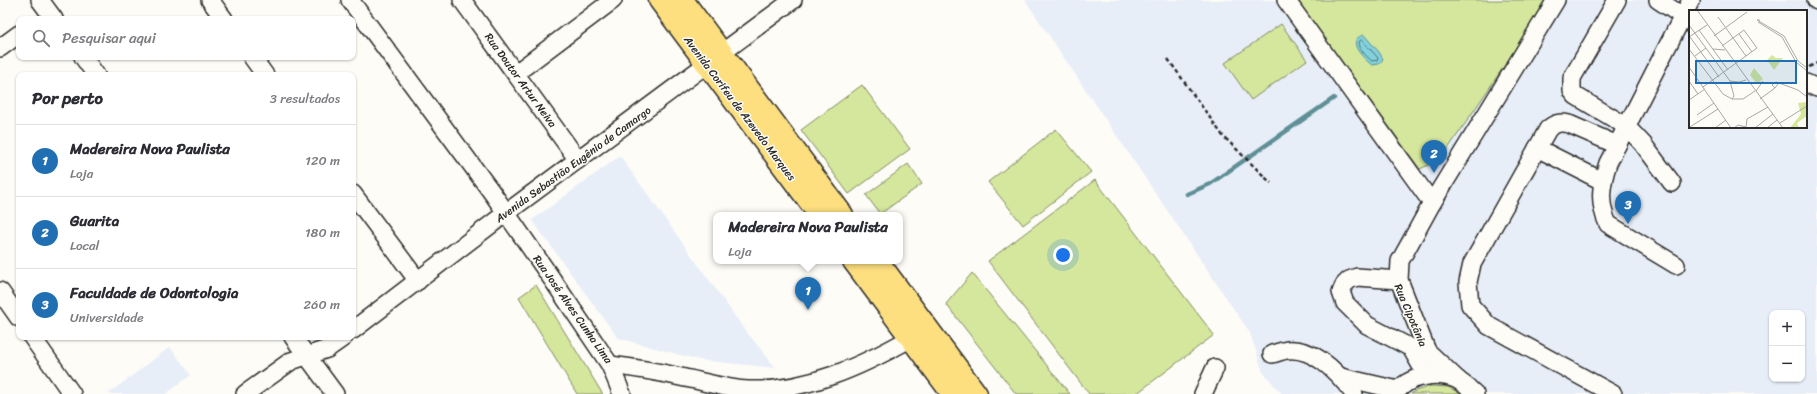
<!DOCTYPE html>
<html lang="pt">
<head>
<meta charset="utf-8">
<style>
  :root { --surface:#fff; --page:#f7f7f7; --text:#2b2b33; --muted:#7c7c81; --line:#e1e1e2; --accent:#1f6fb2 }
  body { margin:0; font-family:Sriracha,sans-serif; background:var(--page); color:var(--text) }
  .controls { position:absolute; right:12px; bottom:12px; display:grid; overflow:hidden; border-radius:8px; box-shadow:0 1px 3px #0004 }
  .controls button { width:36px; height:36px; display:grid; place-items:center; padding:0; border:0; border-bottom:1px solid var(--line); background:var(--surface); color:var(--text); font:20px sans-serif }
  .you { position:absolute; left:1063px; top:255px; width:14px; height:14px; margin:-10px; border:3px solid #fff; border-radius:50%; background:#1a73e8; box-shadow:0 0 0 6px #1a73e833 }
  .badge { display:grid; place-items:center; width:26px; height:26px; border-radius:50%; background:var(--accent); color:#fff; font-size:13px; font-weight:700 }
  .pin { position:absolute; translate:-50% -33px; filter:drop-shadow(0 1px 2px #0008) }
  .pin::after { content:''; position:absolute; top:21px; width:14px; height:12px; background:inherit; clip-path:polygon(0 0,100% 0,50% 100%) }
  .popup { position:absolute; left:713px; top:212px; width:190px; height:52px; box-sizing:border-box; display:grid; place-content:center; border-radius:8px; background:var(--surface); filter:drop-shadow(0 1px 3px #0005); font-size:13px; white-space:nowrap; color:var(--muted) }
  .popup b { font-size:15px; color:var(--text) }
  .popup::after { content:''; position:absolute; left:50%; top:100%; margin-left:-8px; border:8px solid transparent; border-top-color:var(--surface) }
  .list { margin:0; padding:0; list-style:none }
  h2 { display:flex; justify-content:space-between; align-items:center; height:52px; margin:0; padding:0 16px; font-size:17px }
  h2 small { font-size:13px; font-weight:400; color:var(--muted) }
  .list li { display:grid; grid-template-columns:26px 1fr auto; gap:12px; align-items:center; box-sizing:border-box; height:72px; padding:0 16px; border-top:1px solid var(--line) }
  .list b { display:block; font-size:15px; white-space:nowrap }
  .list p { margin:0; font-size:13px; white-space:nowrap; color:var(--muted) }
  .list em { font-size:13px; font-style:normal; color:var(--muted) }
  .icon { flex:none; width:22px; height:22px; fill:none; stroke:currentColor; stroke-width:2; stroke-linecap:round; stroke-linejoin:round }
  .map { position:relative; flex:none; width:1817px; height:394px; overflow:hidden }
  .search { position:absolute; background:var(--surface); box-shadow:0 1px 3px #0004; left:16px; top:16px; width:340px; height:44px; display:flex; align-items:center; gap:10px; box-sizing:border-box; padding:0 14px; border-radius:8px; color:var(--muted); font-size:15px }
  .panel { position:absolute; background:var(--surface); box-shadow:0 1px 3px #0004; left:16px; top:72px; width:340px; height:268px; border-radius:8px }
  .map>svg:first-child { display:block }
</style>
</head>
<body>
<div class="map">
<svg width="1817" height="394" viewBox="0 0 1817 394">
  <rect width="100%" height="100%" fill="#fdfcf7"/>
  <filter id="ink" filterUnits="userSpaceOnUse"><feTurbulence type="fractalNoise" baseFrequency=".025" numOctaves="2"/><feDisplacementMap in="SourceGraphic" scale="8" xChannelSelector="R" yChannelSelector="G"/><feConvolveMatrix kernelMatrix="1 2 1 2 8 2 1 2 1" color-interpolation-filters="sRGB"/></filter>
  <g filter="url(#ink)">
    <g fill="#e7eef8" fill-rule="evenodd">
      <path d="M1025,0H1817V394H1282L1263,372L1250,333ZM1690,11H1806V127H1690ZM1772,313H1802V379H1772Z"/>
      <path d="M620,156L745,330L776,368L699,360L618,338L532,220Z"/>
      <path d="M170,347L191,375L166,394H108Z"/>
    </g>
    <g fill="#d4e79c" stroke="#808964">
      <path d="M1297,0H1549L1441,159L1420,169Z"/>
      <path d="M1281,24L1307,60L1251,100L1225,63Z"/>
      <path d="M862,85L910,149L849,194L801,130Z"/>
      <path d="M1056,129L1091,172L1023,225L988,182Z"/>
      <path d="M908,164L922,184L880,214L866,195Z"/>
      <path d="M1095,180L1214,335L1136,394H1089L988,261Z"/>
      <path d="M972,273L1070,394H1016L946,304Z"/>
      <path d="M536,285L602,393L603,394H577L519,297Z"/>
      <path d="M1431,386L1448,387L1461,394H1411L1415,391Z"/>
    </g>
    <path fill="#82d2de" stroke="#5f8f96" d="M1364,35L1379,52L1383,59L1379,64L1372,65C1364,59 1344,40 1364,35Z"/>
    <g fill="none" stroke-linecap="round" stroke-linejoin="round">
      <path stroke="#4e6e73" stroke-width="1" d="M1362,40L1378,58L1377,60L1372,61C1366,56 1359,50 1359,42Z"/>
      <path stroke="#5f8f96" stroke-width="4.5" d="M1187,194L1210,184L1334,98"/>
      <defs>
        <g id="minor">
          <path d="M40,0L54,19"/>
          <path d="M210,0L224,19"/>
          <path d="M350,0L493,194L554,282L610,365L622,394"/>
          <path d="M462,0L578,160"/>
          <path d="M1286,0L1432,203"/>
          <path d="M1617,0L1572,78V91L1576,96L1626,126L1643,144L1672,183"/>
          <path d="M1658,0L1690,21"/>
          <path d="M1816,0L1817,1"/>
          <path d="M0,48L19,34"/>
          <path d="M83,57L96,75"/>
          <path d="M252,57L265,75"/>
          <path d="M516,73L613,0"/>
          <path d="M1806,83L1817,88"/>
          <path d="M1537,148L1602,181"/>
          <path d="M353,194L418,281"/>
          <path d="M1676,265L1608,224C1598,203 1601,184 1608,163L1691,0"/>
          <path d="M1399,280L1357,277L1349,280L1344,285L1341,292L1345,303L1367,325L1411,348L1427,376"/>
          <path d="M0,291L19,318"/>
          <path d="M353,330L506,213L793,0"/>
          <path d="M32,337L72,394"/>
          <path d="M293,337L335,394"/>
          <path d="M1272,354C1276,353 1282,351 1287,350C1314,347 1339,374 1354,394"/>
          <path d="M610,365C635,368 660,372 685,378C706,382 727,389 748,390C806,392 862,366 911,338"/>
          <path d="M1341,377L1398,390"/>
          <path d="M1458,380L1427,351L1399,280L1400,261L1432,203L1556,0"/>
          <path d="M245,394L291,361L327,349L344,337"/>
          <path d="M1203,394L1215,368"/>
          <path d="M1395,394C1408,375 1438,371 1458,380C1464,384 1470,389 1475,394"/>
          <path d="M1613,394L1489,326L1470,305L1468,282L1472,264L1548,129C1555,123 1560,122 1569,124L1617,145"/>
        </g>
        <g id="major">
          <path d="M660,0L820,215"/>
          <path d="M682,0L842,215"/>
          <path d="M854,261L953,394"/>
          <path d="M877,261L976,394"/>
        </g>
      </defs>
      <use href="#minor" stroke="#2b2b2b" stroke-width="20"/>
      <use href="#major" stroke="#2b2b2b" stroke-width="25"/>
      <g stroke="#2b2b2b" stroke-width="2.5" stroke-dasharray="4 3" stroke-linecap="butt">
        <path d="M1168,59L1223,136L1271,183"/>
        <path d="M1809,67L1817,63"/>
      </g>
      <use href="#minor" stroke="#fdfcf7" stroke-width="17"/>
      <use href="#major" stroke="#fddf80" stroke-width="22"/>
    </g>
  </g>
  <g text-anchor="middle" stroke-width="3" stroke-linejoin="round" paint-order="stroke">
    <g font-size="11" fill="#2b2b2b" stroke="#fdfcf7">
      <text transform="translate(521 80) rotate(54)" y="4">Rua Doutor Artur Neiva</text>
      <text transform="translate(740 108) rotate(53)" y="4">Avenida Corifeu de Azevedo Marques</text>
      <text transform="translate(573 164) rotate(-36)" y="4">Avenida Sebastião Eugênio de Camargo</text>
      <text transform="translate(573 309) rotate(55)" y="4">Rua José Alves Cunha Lima</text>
      <text transform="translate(1411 315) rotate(67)" y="4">Rua Cipotânia</text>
    </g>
  </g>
  <g transform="translate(1689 10)">
    <rect width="118" height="118" fill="#fdfcf7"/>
    <path d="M83,45L87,48H94L85,60L78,50ZM65,58L74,69L68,74L61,65ZM118,92V106L108,113L110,118H101L112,104L109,93Z" fill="#d4e79c"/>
    <path fill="none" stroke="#a9a8a5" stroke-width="1" d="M8,0L94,118M29,7L57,46M71,10H68L95,26L109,51L118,58M69,12L93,27L107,52L118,61M0,15L41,71L45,86L43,89H54L66,81M10,20L39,60M50,24L63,42M25,26L58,2M0,27L18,15M1,27L30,67M0,39L34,84L43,89M24,39L36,40M6,46L17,38M0,57L42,118M0,71L9,84M41,71L50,72L57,70M89,74L86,78L83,75L87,72L109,80L118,87M14,77L68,38L55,20L33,36M67,81L74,71M71,89L86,78M0,90L16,79M8,105L25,93M91,113L118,96M1,117L29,99M57,117L58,109L79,97M26,118L37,110M45,118L49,115L57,117M66,118L84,104M78,118L88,110"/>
    <path fill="#1f6fb2" fill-opacity="0.15" stroke="#1f6fb2" stroke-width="2" d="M7,51H107V73H7Z"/>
    <rect width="118" height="118" fill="none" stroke="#2b2b2b" stroke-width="2"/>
  </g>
</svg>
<div class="controls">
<button>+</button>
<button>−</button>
</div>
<div class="you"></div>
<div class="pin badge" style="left:808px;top:310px">1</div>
<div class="popup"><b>Madereira Nova Paulista</b>Loja</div>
<div class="pin badge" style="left:1434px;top:173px">2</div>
<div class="pin badge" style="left:1628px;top:224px">3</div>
<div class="search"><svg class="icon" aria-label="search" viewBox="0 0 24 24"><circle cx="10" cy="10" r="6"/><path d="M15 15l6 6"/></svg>Pesquisar aqui</div>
<section class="panel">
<h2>Por perto<small>3 resultados</small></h2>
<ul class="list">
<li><span class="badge">1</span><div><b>Madereira Nova Paulista</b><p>Loja</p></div><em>120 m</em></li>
<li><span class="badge">2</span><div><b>Guarita</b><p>Local</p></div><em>180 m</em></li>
<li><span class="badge">3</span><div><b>Faculdade de Odontologia</b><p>Universidade</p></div><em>260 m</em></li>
</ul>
</section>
</div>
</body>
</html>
